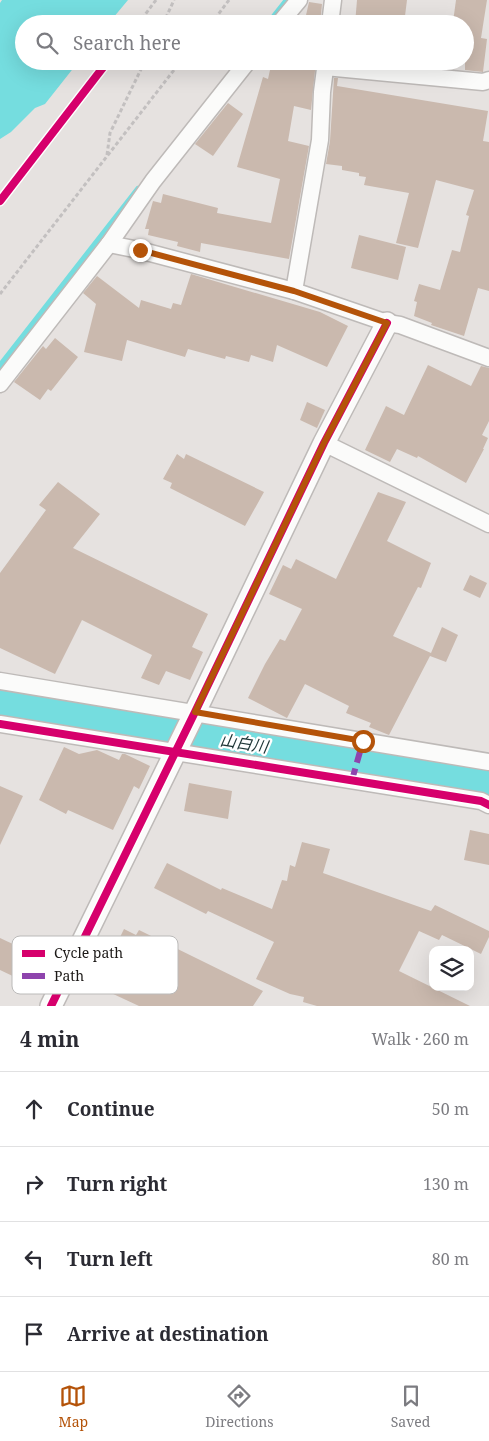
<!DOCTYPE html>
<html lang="en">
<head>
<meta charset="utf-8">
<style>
  :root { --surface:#fff; --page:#f7f7f7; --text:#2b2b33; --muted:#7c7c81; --line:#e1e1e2; --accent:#b45309 }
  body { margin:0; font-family:"Noto Serif","Noto Sans JP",serif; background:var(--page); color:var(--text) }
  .controls { position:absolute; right:15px; bottom:15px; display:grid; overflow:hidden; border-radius:10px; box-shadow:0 5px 20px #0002 }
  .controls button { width:45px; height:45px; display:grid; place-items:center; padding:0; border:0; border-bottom:1px solid var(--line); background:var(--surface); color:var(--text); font:25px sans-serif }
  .stop { position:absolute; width:15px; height:15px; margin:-11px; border:4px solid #b45309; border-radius:50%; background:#fff }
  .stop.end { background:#b45309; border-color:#fff; box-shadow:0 1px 5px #0008 }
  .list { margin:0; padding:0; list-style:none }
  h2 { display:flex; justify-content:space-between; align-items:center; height:65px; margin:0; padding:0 20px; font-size:21px }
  h2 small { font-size:16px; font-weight:400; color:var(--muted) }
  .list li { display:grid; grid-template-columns:32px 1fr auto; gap:15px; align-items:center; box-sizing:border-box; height:75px; padding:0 20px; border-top:1px solid var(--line) }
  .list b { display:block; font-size:19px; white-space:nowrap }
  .list em { font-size:16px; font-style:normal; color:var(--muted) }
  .icon { flex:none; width:28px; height:28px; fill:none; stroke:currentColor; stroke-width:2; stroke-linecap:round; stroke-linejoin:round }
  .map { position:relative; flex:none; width:489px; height:1006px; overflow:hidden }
  .search { position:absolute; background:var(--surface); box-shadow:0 5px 20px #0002; left:15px; right:15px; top:15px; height:55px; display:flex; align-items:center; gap:12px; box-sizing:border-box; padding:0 18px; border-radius:28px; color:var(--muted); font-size:19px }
  .sheet { height:365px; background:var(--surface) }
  nav { display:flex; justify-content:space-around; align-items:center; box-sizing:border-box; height:70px; border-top:1px solid var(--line); background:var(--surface); font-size:14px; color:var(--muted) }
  nav a { display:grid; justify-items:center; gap:2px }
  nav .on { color:var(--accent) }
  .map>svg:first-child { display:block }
</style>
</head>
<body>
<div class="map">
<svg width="489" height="1006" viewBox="0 0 489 1006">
  <rect width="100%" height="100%" fill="#e6e2e0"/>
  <path fill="#75dddf" d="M2,0H128L108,24H24V61H79L45,104L35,108L11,132L0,139V3Z"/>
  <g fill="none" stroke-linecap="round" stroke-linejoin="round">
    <g stroke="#75dddf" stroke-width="6">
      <path d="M268,24L287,0"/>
      <path d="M0,366L138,189"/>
    </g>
    <path stroke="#75dddf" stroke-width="39" d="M0,703L27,708H48L179,733L489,782"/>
  </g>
  <g fill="#cab9ae">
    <path d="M357,0H407L404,24H355Z"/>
    <path d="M456,0H487L481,38L487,39L483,72L465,70V24L453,22Z"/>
    <path d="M309,2L322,4L320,24H304Z"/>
    <path d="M272,61H316L311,110L294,106L288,141L309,146L289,259L201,243L200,252L177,246L178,242L148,235L149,229H145L153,201L161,203L163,194L218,208L217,213L271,223L280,179L237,167L263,77L268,79Z"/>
    <path d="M334,78H338L337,86L488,111L483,141L489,142V291L478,288L464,336L431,325L432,323L414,316L417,302L414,301L419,284L440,290L452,250L460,252L469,216L466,215L474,190L436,180L418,248L396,243L409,193L364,185L366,177L359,176V173L342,170V166L326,164L330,141Z"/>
    <path d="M228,103L243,114L213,156L195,144Z"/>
    <path d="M359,235L406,247L398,280L351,268Z"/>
    <path d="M191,274L320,312L348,326L327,367L277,345L273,362L251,355L249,362L226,356L225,359L188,349L185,357L127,340L122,361L84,352L96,304L83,293L97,276L139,308L141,300L171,309L173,303L181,305Z"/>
    <path d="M55,338L78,357L51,391L48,389L40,400L14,382L43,346L46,349Z"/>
    <path d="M428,365L471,386L481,366L489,368V421L482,435L488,438L483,449H484L466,483L418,456L417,458L397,449L390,462L365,450L386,406L404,415Z"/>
    <path d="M307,402L325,410L317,428L300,420Z"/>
    <path d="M177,454L184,459L186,454L264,492L245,526L170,488L172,483L163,479Z"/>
    <path d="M58,482L100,514L73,548L208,614L192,647L203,652L190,680L166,671L159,685L141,678L152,655L82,620L55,674L0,648V573L46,510L39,505Z"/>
    <path d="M378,492L406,502L387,541L431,563L421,588L418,587L393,636L431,653L442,627L458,635L446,662L430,656L389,735L369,727L371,723L346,713L349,706L305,684L287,718L248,698L265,664L280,639L285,641L302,609L269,594L283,565L291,569L296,559L336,579Z"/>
    <path d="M470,575L487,583L480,598L463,590Z"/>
    <path d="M64,747L79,754L97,750L119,760L122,754H125L150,766L139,789L134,786L113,830L68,810L66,814L39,800Z"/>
    <path d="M189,783L232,791L228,819L184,811Z"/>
    <path d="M0,786L23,796L0,845Z"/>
    <path d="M470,830L489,834V865L464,860Z"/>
    <path d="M302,842L330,849L323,873L431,911L435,905L489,931V937L481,954L442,935L439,940L419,931L399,971L470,1006H317L303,1002L304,997L290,994L256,979L274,942L208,911L206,914L154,888L167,863L221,890L222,888L272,909L282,880L287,881L290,865L295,867Z"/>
    <path d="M124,929L136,935L139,930L263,991L253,1006H139L96,986Z"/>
    <path d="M0,938L32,953L19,979L0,970Z"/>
  </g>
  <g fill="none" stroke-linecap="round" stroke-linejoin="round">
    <defs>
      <g id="minor">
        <path d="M279,24L299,0"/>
        <path d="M330,24L333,0"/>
        <path d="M325,67L483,82L489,80"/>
        <path d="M109,244L139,250L294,291L387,323L400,325L489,358"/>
        <path d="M294,291L320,140L322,92L326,61"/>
        <path d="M0,384L109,244L153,181L248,61"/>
        <path d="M324,443L489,524"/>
        <path d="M0,681L489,762"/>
        <path d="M0,724L481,801L489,805"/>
      </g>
      <path id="tertiary" d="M51,1006L195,712L324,443L387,323"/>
    </defs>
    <use href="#minor" stroke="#bebab8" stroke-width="19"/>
    <use href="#tertiary" stroke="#bebab8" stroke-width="24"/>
    <g stroke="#c3c0c0" stroke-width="3" stroke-dasharray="4 2.5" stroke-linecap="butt">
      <path d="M138,24L156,0"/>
      <path d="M163,24L174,0"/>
      <path d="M211,24L229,0"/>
      <path d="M107,155L110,133L145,61"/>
      <path d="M0,201L108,61"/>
      <path d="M0,294L181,61"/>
    </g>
    <use href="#minor" stroke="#fbfbfa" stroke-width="16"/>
    <use href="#tertiary" stroke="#fbfbfa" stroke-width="21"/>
    <path stroke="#8e44ad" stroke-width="6" stroke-dasharray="12 6" stroke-linecap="butt" d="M352,780L363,741"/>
    <defs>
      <g id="cycleway">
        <path d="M0,201L108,61"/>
        <path d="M0,724L481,801L489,805"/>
        <path d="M51,1006L195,712L324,443L387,323"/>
      </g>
    </defs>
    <use href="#cycleway" stroke="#fff" stroke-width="11"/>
    <use href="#cycleway" stroke="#d6006c" stroke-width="8"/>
  </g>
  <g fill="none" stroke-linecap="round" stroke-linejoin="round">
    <path stroke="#b45309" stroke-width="6" d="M140,250L294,291L387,323L324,443L195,712L363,741"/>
  </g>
  <g text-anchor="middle" stroke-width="4.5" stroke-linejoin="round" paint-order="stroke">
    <g font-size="16" font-style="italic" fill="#1d3536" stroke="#fff">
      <text transform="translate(244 743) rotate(9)" y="6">山白川</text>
    </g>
  </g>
  <rect x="12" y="936" width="166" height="58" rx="8" fill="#fff" stroke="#bbbab9" stroke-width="1"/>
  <rect x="22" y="950" width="23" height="7" fill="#d6006c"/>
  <rect x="22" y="973" width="23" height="6" fill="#8e44ad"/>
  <g font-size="14" fill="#1c1917">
    <text x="54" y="958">Cycle path</text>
    <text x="54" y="981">Path</text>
  </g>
</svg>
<div class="controls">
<button><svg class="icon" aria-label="layers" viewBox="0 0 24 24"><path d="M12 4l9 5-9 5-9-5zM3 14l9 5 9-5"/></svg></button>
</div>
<div class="stop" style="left:363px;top:741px"></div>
<div class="stop end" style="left:140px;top:250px"></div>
<div class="search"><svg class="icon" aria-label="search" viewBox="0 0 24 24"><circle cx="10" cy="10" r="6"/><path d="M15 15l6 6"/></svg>Search here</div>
</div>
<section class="sheet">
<h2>4 min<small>Walk · 260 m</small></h2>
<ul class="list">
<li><svg class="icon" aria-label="ahead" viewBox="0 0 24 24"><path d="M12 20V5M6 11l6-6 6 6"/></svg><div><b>Continue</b></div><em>50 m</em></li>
<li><svg class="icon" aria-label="right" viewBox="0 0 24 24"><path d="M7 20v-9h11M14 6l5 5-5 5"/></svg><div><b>Turn right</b></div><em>130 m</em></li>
<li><svg class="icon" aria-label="left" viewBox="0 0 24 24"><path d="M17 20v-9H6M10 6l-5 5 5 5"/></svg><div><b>Turn left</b></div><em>80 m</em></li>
<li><svg class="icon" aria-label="arrive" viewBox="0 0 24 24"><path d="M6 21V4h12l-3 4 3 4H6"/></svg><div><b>Arrive at destination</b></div></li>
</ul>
</section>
<nav>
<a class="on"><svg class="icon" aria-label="map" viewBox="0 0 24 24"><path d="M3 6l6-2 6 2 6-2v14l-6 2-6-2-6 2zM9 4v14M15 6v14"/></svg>Map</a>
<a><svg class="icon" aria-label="directions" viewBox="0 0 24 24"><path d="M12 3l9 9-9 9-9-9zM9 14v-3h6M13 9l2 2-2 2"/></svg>Directions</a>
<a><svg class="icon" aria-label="saved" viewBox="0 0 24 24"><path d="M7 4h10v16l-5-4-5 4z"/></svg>Saved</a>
</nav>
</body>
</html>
